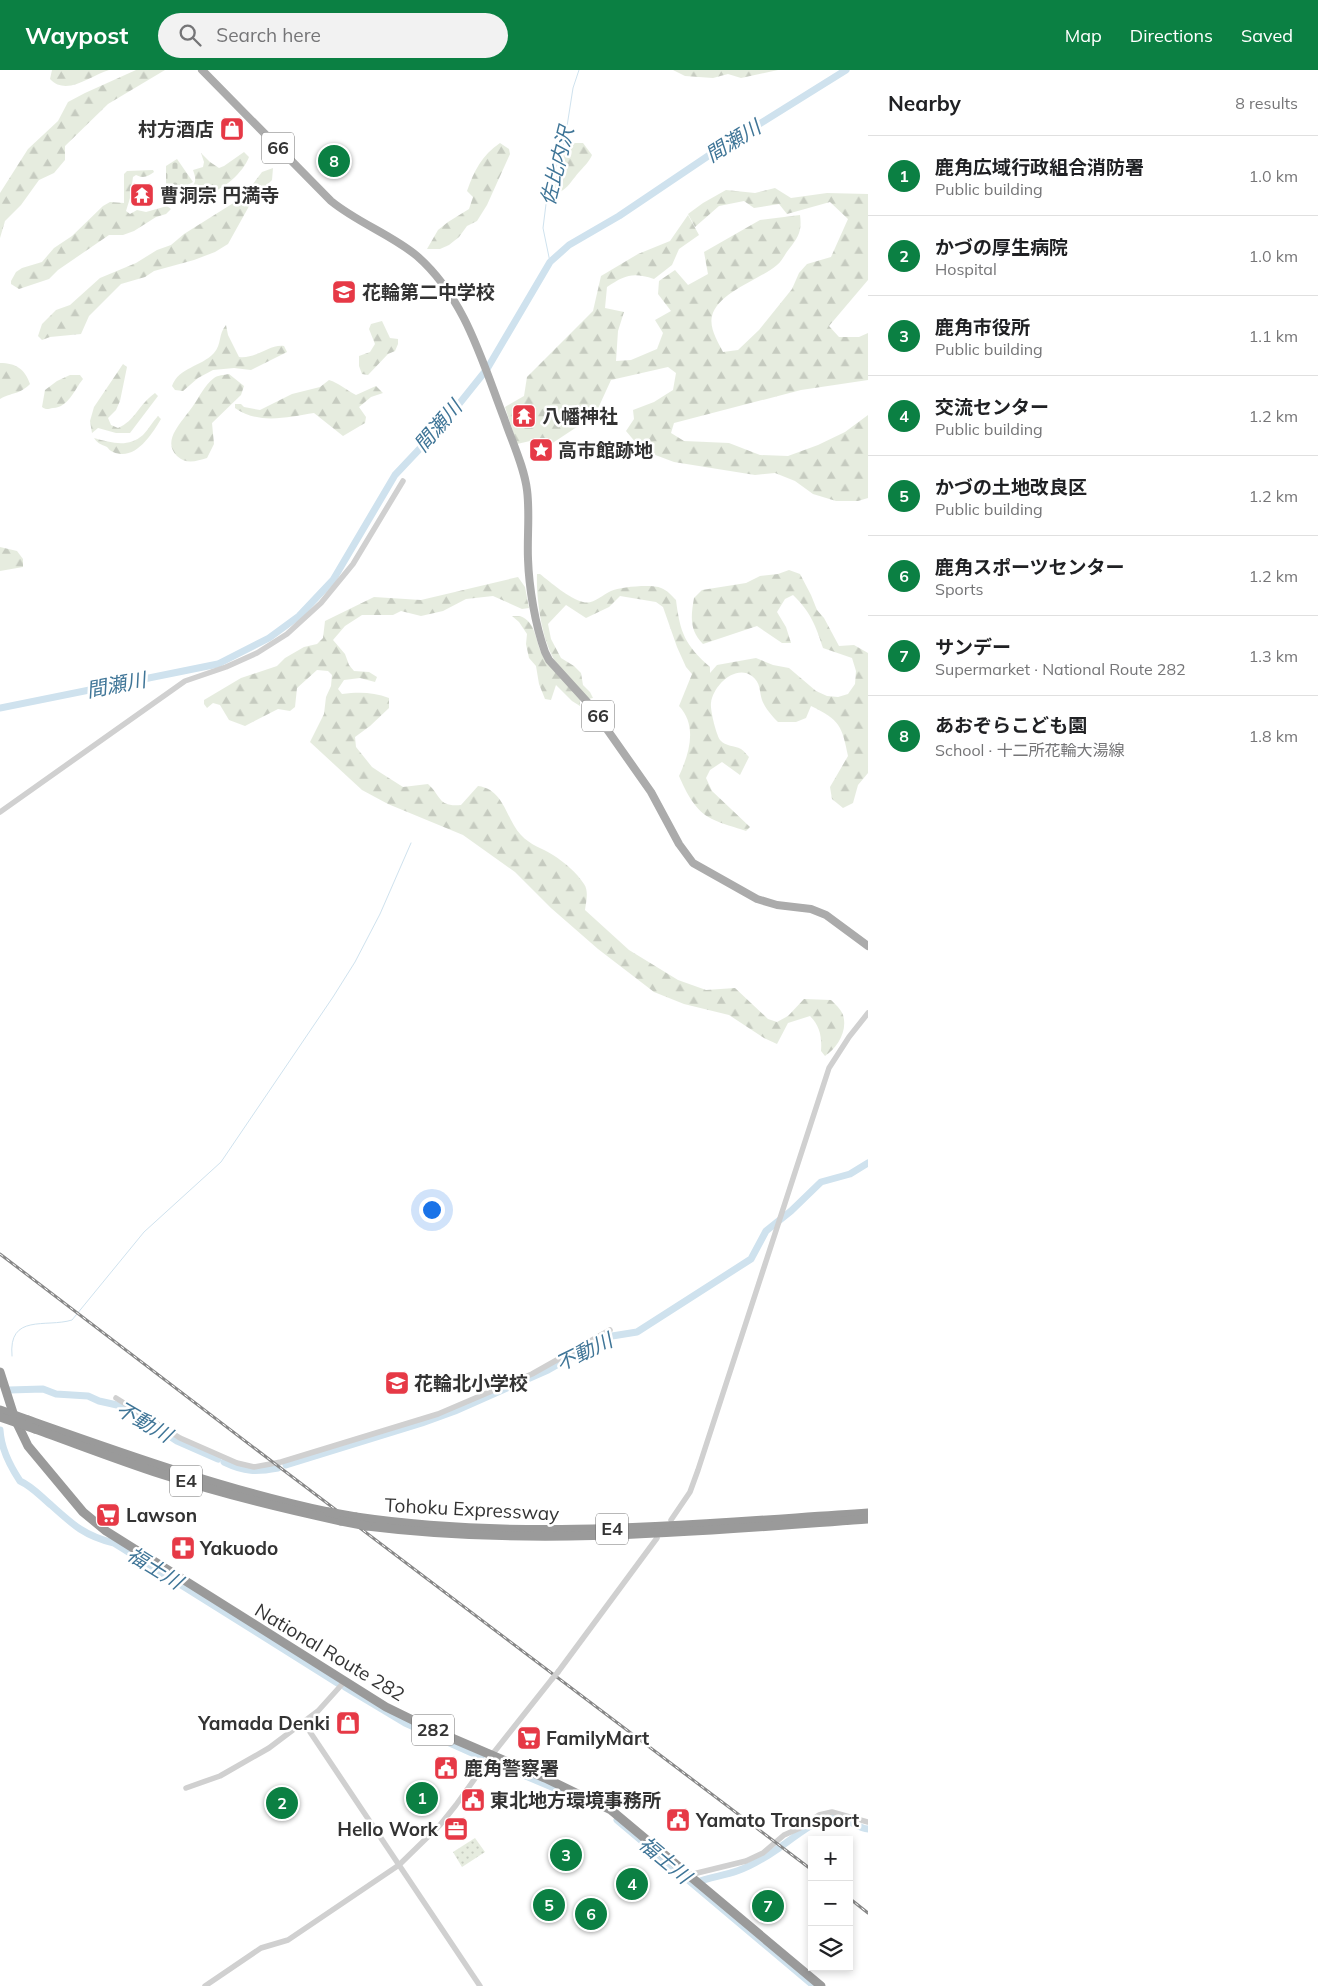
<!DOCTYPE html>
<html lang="en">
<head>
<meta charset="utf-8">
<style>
  :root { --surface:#fff; --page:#f2f2f2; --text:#202124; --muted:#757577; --line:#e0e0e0; --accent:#0b8043 }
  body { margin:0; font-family:Mulish,"Noto Sans JP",sans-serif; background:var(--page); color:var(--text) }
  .controls { position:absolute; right:15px; bottom:15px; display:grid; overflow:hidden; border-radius:0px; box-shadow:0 2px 8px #0003 }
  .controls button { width:45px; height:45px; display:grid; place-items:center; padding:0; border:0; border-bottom:1px solid var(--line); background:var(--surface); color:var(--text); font:25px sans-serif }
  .you { position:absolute; left:431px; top:1139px; width:18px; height:18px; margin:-12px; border:4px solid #fff; border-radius:50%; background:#1a73e8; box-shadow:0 0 0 8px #1a73e833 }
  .badge { display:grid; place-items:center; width:32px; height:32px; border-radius:50%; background:var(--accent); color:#fff; font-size:16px; font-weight:700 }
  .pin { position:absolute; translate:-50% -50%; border:2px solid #fff; box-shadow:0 1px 5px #0006 }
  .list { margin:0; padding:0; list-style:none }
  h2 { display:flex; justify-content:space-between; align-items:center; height:65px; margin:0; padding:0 20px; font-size:21px }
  h2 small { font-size:16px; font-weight:400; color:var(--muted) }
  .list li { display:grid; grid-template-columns:32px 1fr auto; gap:15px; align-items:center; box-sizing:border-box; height:80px; padding:0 20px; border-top:1px solid var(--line) }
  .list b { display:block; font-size:19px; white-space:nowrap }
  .list p { margin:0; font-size:16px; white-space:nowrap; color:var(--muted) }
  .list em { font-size:16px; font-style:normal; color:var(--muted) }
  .icon { flex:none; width:28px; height:28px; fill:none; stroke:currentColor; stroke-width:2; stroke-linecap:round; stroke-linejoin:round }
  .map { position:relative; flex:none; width:868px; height:1916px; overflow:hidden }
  header { display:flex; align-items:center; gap:30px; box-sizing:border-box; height:70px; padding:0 25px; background:var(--accent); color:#fff }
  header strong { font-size:24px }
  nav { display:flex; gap:28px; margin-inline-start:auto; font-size:18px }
  .search { width:350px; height:45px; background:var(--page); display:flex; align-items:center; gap:12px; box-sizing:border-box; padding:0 18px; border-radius:28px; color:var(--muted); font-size:19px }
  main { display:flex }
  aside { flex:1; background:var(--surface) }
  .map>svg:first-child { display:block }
</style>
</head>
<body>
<header>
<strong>Waypost</strong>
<div class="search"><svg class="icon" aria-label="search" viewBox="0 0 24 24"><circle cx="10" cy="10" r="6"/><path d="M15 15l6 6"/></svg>Search here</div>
<nav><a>Map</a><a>Directions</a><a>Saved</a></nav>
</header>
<main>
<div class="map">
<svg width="868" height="1916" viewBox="0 0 868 1916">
  <defs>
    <pattern id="forest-firs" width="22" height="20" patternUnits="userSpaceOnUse" patternTransform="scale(1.25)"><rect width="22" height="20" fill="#e6ecdf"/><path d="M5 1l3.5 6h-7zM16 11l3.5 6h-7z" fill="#c6cbc0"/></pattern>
    <pattern id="cemetery-stones" width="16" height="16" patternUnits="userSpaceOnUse" patternTransform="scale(1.25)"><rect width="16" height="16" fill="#e6ecdf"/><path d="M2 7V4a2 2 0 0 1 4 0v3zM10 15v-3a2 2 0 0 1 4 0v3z" fill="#c6cbc0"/></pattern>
    <pattern id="park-dots" width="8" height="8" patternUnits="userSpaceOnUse" patternTransform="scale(1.25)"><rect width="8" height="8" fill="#e6ecdf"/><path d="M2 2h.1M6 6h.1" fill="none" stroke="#c6cbc0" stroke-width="1.8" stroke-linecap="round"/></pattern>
  </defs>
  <rect width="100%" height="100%" fill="#fff"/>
  <g fill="url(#forest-firs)">
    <path d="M52,0H109C91,5 67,27 50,9Z"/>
    <path d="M136,0H165L108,34L65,76V90L54,103L39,110L21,135L5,151L0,168V123L28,79L58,51L68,32L85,23Z"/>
    <path d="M673,0H778L741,8L728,4L713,8L685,6Z"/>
    <path d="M500,73L509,79L510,84L487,135L477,151L467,156L459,167L449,175L440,179H427L438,160L448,152L469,139L473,127L467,121C474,101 482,85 500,73Z"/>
    <path d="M573,73H583L592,85C589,92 585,95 580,101C570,112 566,123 550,125L565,81Z"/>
    <path d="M244,82L249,87C243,103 223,120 207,124C199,126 191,127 183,129L180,126C189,115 200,118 193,100L203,97L204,92L201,83L210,92L219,98L224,96Z"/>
    <path d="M273,98L272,110L253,129L228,174L215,182L194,190L154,201L145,207L121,214L89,246L81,264L50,267L42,270L38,266L42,254L56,240L70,235L100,208L136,193L157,180L171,175L184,164L243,127L262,102Z"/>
    <path d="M153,100L154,102C148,106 144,109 136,105L133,107L130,128L126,141L130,144L137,140L146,142L167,136L171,139L166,144L156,147L134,161L123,165H109L58,200L49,209L19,219L11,214V211L16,202L22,198L42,192L54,178L72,166L103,136L110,132L124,133V104L127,101Z"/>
    <path d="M775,118L791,128L827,123L868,124V210L829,256L839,267H859L868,263V310L801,320L674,353L671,363L684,371L729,373L760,385L788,386L818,375L845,362L868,345V428L858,431H836L813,424L795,411L775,403L755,405L674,392L642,380L626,361L634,349L633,340L654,332L673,320L676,303L668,297L611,310L595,345L545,378L543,368L517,374L505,337L524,326L527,307L593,241L601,206L638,184L670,171L688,145L699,165L679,179L672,195L654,209C633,202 625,205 607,217L605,238L624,242L618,261L616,291L631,290L657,279L663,263L655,250L671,241L658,224L659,211L675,200L688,215L708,204L704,182L760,150L800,145C802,161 799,166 789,179C785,184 782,191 777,195C761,209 718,222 712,246C709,258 718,272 723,282L738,280L759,260L792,219L799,203L807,194L831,187L848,149L830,132L787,144L779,134L754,138L744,131L719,136L695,157L688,144L703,133L726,120L755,123Z"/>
    <path d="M382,251L390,268L398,269V274L395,281L388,284L368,305L362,304L359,296V286L370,282L375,274L369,259L371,254Z"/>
    <path d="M226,255L228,265L239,287C257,289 269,274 284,276L287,282L251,300L234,298L213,300L198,308L183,321L175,320L172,316C179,297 201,297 214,283C222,274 218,264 226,255Z"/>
    <path d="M0,293C16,293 25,299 30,314C19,325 12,322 0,329Z"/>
    <path d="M123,294L127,297L120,331L116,340L108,348L111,355L118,358C135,351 139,334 155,323L158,326L130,363H116L98,358L92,363L90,351L94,337Z"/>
    <path d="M229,304L244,316L241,325L212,353L214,374L207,388C197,391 186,395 177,386C161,370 183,351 193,336C200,326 204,316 214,308C218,305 224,305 229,304Z"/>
    <path d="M70,305H80L83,309C74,320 69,337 53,338C48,339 46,340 42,337L45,320L57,311Z"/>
    <path d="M329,310C339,313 346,320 356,325L376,316L383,323L371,327L359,337L366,347L365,353L343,366L314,343C288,347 259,355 235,338V334H241L244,337L260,340L292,324L320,317Z"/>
    <path d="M158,346L161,349C152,364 135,392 113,382C110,381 109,379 107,377C101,374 98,374 94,368C112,373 128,378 143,365C149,359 152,352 158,346Z"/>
    <path d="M0,477L17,481L23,489V497L0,501Z"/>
    <path d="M789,500L800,504L811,525L817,540L824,548L839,576L854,575L868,583V703L858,715L853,733L843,738L832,729L830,717L848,686C842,656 840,650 811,636L806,648L796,652H778C772,646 765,638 762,630C759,621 761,613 752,606C735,594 713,616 711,633C710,640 716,664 720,670C726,677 734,675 741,679C744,681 747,685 749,687L740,705L722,692L710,700L706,708L712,721L750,757L746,761C735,757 722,754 712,749C695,741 686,722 679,706C689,684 698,656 679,636L692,604L686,597L677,577L663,537L656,532L620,526L609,537L586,548L566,535L548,554L551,569L561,588L574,596L581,603L583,615L590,622L593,628L588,629C578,618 566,607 557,594C542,573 536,530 537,504H540C550,512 570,529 583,532C593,535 602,525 611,521C620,517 652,514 661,518C667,520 672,526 676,530C680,563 685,575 710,597V603L717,595L756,588L773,595L789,598L816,621L827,626L838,627L848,624L855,614L856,601L852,588L823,578C816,556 810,541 793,525L785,529L777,542L786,557L791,573H782L757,556L703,574C689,560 691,546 694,528L702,520L746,513L760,506L778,504Z"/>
    <path d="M518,507L525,517L529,538L522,539L493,526L466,529L443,541L421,546L401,541L393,545H362L345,556L333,570L345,584L349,595L354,601L369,602L377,607L375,612L360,608L344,610L338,619L342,624C359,622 373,622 389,628V638L370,656L355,667L356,677L372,697L381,703L403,717L428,714C442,727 438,737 461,735L478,716C504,719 506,749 521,765C530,775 542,778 553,785C564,792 577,803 584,814C589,821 586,832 585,840L629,880L678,910L706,920L735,918L768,949L777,952L788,946L804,929L831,930C835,934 841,939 843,945C848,961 837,978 825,986L821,981C822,967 820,956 810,946L788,953L777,974L764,968L729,945L684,934L654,922L598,879L551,838L515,802L463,765L388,734L362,720L310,672L324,644L326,627L331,616L332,605L328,601L317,600L297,618L295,637L290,641L278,639L245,656L229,650L220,635L213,633L207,638L204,634V630L241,608L277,596L285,588L304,577L317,574L323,568L325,551L374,527L421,530Z"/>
    <path d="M512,546H520C536,552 535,569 541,582C547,597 569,615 580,627V636L572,631L556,615L551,630L545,629L539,614L536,596L529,588L526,574L527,564L519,552Z"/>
  </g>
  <path fill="url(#cemetery-stones)" d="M177,89L193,112L169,126L166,123V96Z"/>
  <path fill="url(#park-dots)" d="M475,1768L485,1782L462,1797L453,1782Z"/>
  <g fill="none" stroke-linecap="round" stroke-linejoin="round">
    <g stroke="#cfe2ee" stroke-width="1">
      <path d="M550,192L543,158L547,126L565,69L573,18L579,0"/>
      <path d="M12,1286C8,1243 46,1258 72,1250L144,1162L221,1092L333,927L355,892L380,844L411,773"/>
    </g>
    <g stroke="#cfe2ee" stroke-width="7">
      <path d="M0,638L218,594L269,568L299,546L333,510L395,405L443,354L487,299L550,192L569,175L619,146L711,84L846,0"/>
      <path d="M9,1320L43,1319L56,1324L88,1326L99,1331L126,1337L177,1371L218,1389"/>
      <path d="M0,1360C1,1378 10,1396 20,1411C33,1417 40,1426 51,1435C73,1455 85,1466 114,1473L339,1614"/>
      <path d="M224,1392C245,1402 256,1402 278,1398"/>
      <path d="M286,1395L422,1353L455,1341L548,1300L606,1267L637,1262L751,1189L766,1161L791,1141L821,1112L850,1104L868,1093"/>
      <path d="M345,1617L405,1653L481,1687"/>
      <path d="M497,1694L566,1723"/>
      <path d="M617,1750L814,1916"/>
      <path d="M783,1775C802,1762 822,1742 846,1750C854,1753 860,1759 868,1759"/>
      <path d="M695,1813C709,1807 723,1806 737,1801C752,1796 766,1787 779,1778"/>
    </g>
    <g stroke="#d0d0d0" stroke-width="5.5">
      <path d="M0,742L185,611L226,597L257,583L287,564L321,533L353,494L403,411"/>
      <path d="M116,1328L180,1368L237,1393L254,1397L281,1392L438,1344L532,1304L610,1260"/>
      <path d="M671,1450L690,1422L698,1400L829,998L849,967L868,943"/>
      <path d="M558,1602L657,1468"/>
      <path d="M304,1653L480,1916"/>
      <path d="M186,1718L220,1706L269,1678L318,1641L345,1611"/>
      <path d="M689,1805L746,1791L763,1783L784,1765L800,1758L819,1745L832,1742L868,1752"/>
      <path d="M205,1916L261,1878L288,1870L399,1795L440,1755L456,1735L491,1686L552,1609"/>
    </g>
    <path stroke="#ababab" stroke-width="8" d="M202,0L331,131C358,153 392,165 417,186C465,228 482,291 504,348C512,372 524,396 527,420C530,443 527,466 528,489C529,518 535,554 545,582L549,590L589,634L599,648L651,722L679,774L693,793L757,829L777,835L811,839L826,845L868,876"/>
    <g stroke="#9a9a9a" stroke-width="9">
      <path d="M0,1302L15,1349L28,1376L83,1442L106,1461L386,1637L433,1660L545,1708L611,1740L821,1916"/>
      <path d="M28,1350C127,1385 225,1420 328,1442"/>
      <path d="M35,1359C77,1374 118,1390 161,1404C220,1423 280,1438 341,1451"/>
      <path d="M356,1447C526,1472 697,1454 868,1443"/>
      <path d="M367,1456C534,1477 701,1461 868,1449"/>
    </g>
    <defs>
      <g id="rail">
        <path d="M0,1184L274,1393L812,1800"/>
        <path d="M849,1828L868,1843"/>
      </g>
    </defs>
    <use href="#rail" stroke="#888" stroke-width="3"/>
    <use href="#rail" stroke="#fff" stroke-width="1" stroke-dasharray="4" stroke-linecap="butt"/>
    <path stroke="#d0d0d0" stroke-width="5.5" d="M552,1609L558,1602"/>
    <g stroke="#9a9a9a" stroke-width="9">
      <path d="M0,1340L28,1350"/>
      <path d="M0,1347L35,1359"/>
      <path d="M328,1442L356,1447"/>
      <path d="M341,1451L367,1456"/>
    </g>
  </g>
  <defs>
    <symbol id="shop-square" viewBox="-11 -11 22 22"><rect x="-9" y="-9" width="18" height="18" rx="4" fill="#e63946" stroke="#fff"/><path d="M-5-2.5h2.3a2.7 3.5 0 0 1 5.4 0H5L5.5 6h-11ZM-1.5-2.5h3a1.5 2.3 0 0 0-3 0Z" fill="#fff"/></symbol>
    <symbol id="temple-square" viewBox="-11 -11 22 22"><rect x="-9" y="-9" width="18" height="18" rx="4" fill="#e63946" stroke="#fff"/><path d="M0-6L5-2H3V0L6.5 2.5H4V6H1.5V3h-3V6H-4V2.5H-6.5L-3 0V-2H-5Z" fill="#fff"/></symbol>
    <symbol id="school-square" viewBox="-11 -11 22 22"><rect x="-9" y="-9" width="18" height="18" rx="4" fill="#e63946" stroke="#fff"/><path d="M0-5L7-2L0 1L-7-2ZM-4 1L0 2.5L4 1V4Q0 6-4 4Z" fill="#fff"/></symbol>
    <symbol id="sight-square" viewBox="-11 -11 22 22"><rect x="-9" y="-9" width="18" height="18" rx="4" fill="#e63946" stroke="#fff"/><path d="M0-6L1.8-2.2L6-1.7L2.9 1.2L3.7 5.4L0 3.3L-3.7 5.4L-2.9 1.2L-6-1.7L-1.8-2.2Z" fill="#fff"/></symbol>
    <symbol id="supermarket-square" viewBox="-11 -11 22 22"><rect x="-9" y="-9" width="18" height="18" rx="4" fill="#e63946" stroke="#fff"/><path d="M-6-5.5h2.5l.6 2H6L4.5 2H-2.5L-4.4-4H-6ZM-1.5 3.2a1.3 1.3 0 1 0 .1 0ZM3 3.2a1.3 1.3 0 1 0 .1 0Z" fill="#fff"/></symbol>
    <symbol id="pharmacy-square" viewBox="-11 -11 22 22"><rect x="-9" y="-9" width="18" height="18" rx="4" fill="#e63946" stroke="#fff"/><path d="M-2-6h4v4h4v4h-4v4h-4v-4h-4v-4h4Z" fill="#fff"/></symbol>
    <symbol id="civic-square" viewBox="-11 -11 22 22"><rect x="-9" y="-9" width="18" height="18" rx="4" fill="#e63946" stroke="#fff"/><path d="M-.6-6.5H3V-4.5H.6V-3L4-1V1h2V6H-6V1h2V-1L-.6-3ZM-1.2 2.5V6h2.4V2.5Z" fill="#fff"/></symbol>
    <symbol id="office-square" viewBox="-11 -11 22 22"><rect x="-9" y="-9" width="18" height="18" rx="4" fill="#e63946" stroke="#fff"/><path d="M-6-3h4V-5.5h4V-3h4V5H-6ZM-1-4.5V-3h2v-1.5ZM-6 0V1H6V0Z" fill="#fff"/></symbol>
  </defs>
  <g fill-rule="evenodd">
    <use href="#shop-square" x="218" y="45" width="28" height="28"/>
    <use href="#temple-square" x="128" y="111" width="28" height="28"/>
    <use href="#school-square" x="330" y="208" width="28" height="28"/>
    <use href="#temple-square" x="510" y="332" width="28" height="28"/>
    <use href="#sight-square" x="527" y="366" width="28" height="28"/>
    <use href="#school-square" x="383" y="1299" width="28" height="28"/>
    <use href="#supermarket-square" x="94" y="1431" width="28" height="28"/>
    <use href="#pharmacy-square" x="169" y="1464" width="28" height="28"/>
    <use href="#shop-square" x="334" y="1639" width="28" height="28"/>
    <use href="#supermarket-square" x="515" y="1654" width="28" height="28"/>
    <use href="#civic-square" x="432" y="1684" width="28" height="28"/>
    <use href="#civic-square" x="459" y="1716" width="28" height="28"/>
    <use href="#civic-square" x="664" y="1736" width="28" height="28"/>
    <use href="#office-square" x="442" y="1745" width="28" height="28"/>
  </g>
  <g text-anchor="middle" stroke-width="5" stroke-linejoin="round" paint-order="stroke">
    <g fill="#fff" stroke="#707070" stroke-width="1">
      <rect x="262" y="62.5" width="32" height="31" rx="4"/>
      <rect x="582" y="630.5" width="32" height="31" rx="4"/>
      <rect x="170" y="1395.5" width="32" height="31" rx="4"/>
      <rect x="596" y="1443.5" width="32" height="31" rx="4"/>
      <rect x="412" y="1644.5" width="42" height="31" rx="4"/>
    </g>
    <g font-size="18" font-weight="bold" fill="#333">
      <text x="278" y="84">66</text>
      <text x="598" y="652">66</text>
      <text x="186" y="1417">E4</text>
      <text x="612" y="1465">E4</text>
      <text x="433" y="1666">282</text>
    </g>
    <g font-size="19" font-weight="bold" fill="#333" stroke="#fff" text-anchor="start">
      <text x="214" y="66" text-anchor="end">村方酒店</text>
      <text x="160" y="132">曹洞宗 円満寺</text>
      <text x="362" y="229">花輪第二中学校</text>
      <text x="542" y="353">八幡神社</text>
      <text x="558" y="387">高市館跡地</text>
      <text x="414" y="1320">花輪北小学校</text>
      <text x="126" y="1452">Lawson</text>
      <text x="200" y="1485">Yakuodo</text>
      <text x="330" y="1660" text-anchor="end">Yamada Denki</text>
      <text x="546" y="1675">FamilyMart</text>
      <text x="464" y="1705">鹿角警察署</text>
      <text x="490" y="1737">東北地方環境事務所</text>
      <text x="696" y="1757">Yamato Transport</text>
      <text x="438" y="1766" text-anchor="end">Hello Work</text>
    </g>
    <g font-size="19" fill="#333" stroke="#fff">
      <text transform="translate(472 1439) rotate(3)" y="7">Tohoku Expressway</text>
      <text transform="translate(330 1582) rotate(31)" y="7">National Route 282</text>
    </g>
    <g font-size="20" font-style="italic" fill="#3f7597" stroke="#fff">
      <text transform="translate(733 71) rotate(-32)" y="7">間瀬川</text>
      <text transform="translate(557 96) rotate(-76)" y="7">佐比内沢</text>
      <text transform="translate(438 356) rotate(-49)" y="7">間瀬川</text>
      <text transform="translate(116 615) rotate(-11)" y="7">間瀬川</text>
      <text transform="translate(584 1282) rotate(-26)" y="7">不動川</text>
      <text transform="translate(144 1352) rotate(30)" y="7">不動川</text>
      <text transform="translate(155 1498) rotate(32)" y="7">福士川</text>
      <text transform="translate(665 1790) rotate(40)" y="7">福士川</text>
    </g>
  </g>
</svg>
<div class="controls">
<button>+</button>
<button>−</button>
<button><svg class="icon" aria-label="layers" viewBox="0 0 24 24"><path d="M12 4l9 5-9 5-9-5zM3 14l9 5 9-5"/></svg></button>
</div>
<div class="you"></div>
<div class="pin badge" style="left:422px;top:1728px">1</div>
<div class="pin badge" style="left:282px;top:1733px">2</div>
<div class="pin badge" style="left:566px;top:1785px">3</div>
<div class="pin badge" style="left:632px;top:1814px">4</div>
<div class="pin badge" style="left:549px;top:1835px">5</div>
<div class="pin badge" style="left:591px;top:1844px">6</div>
<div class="pin badge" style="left:768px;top:1836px">7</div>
<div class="pin badge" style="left:334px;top:91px">8</div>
</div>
<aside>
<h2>Nearby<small>8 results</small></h2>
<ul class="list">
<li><span class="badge">1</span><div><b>鹿角広域行政組合消防署</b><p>Public building</p></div><em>1.0 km</em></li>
<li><span class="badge">2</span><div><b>かづの厚生病院</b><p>Hospital</p></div><em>1.0 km</em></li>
<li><span class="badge">3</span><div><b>鹿角市役所</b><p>Public building</p></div><em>1.1 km</em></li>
<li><span class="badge">4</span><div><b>交流センター</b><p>Public building</p></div><em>1.2 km</em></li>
<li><span class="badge">5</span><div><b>かづの土地改良区</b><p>Public building</p></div><em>1.2 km</em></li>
<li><span class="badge">6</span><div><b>鹿角スポーツセンター</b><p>Sports</p></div><em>1.2 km</em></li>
<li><span class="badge">7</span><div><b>サンデー</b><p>Supermarket · National Route 282</p></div><em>1.3 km</em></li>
<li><span class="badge">8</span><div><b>あおぞらこども園</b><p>School · 十二所花輪大湯線</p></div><em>1.8 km</em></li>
</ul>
</aside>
</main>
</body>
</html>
